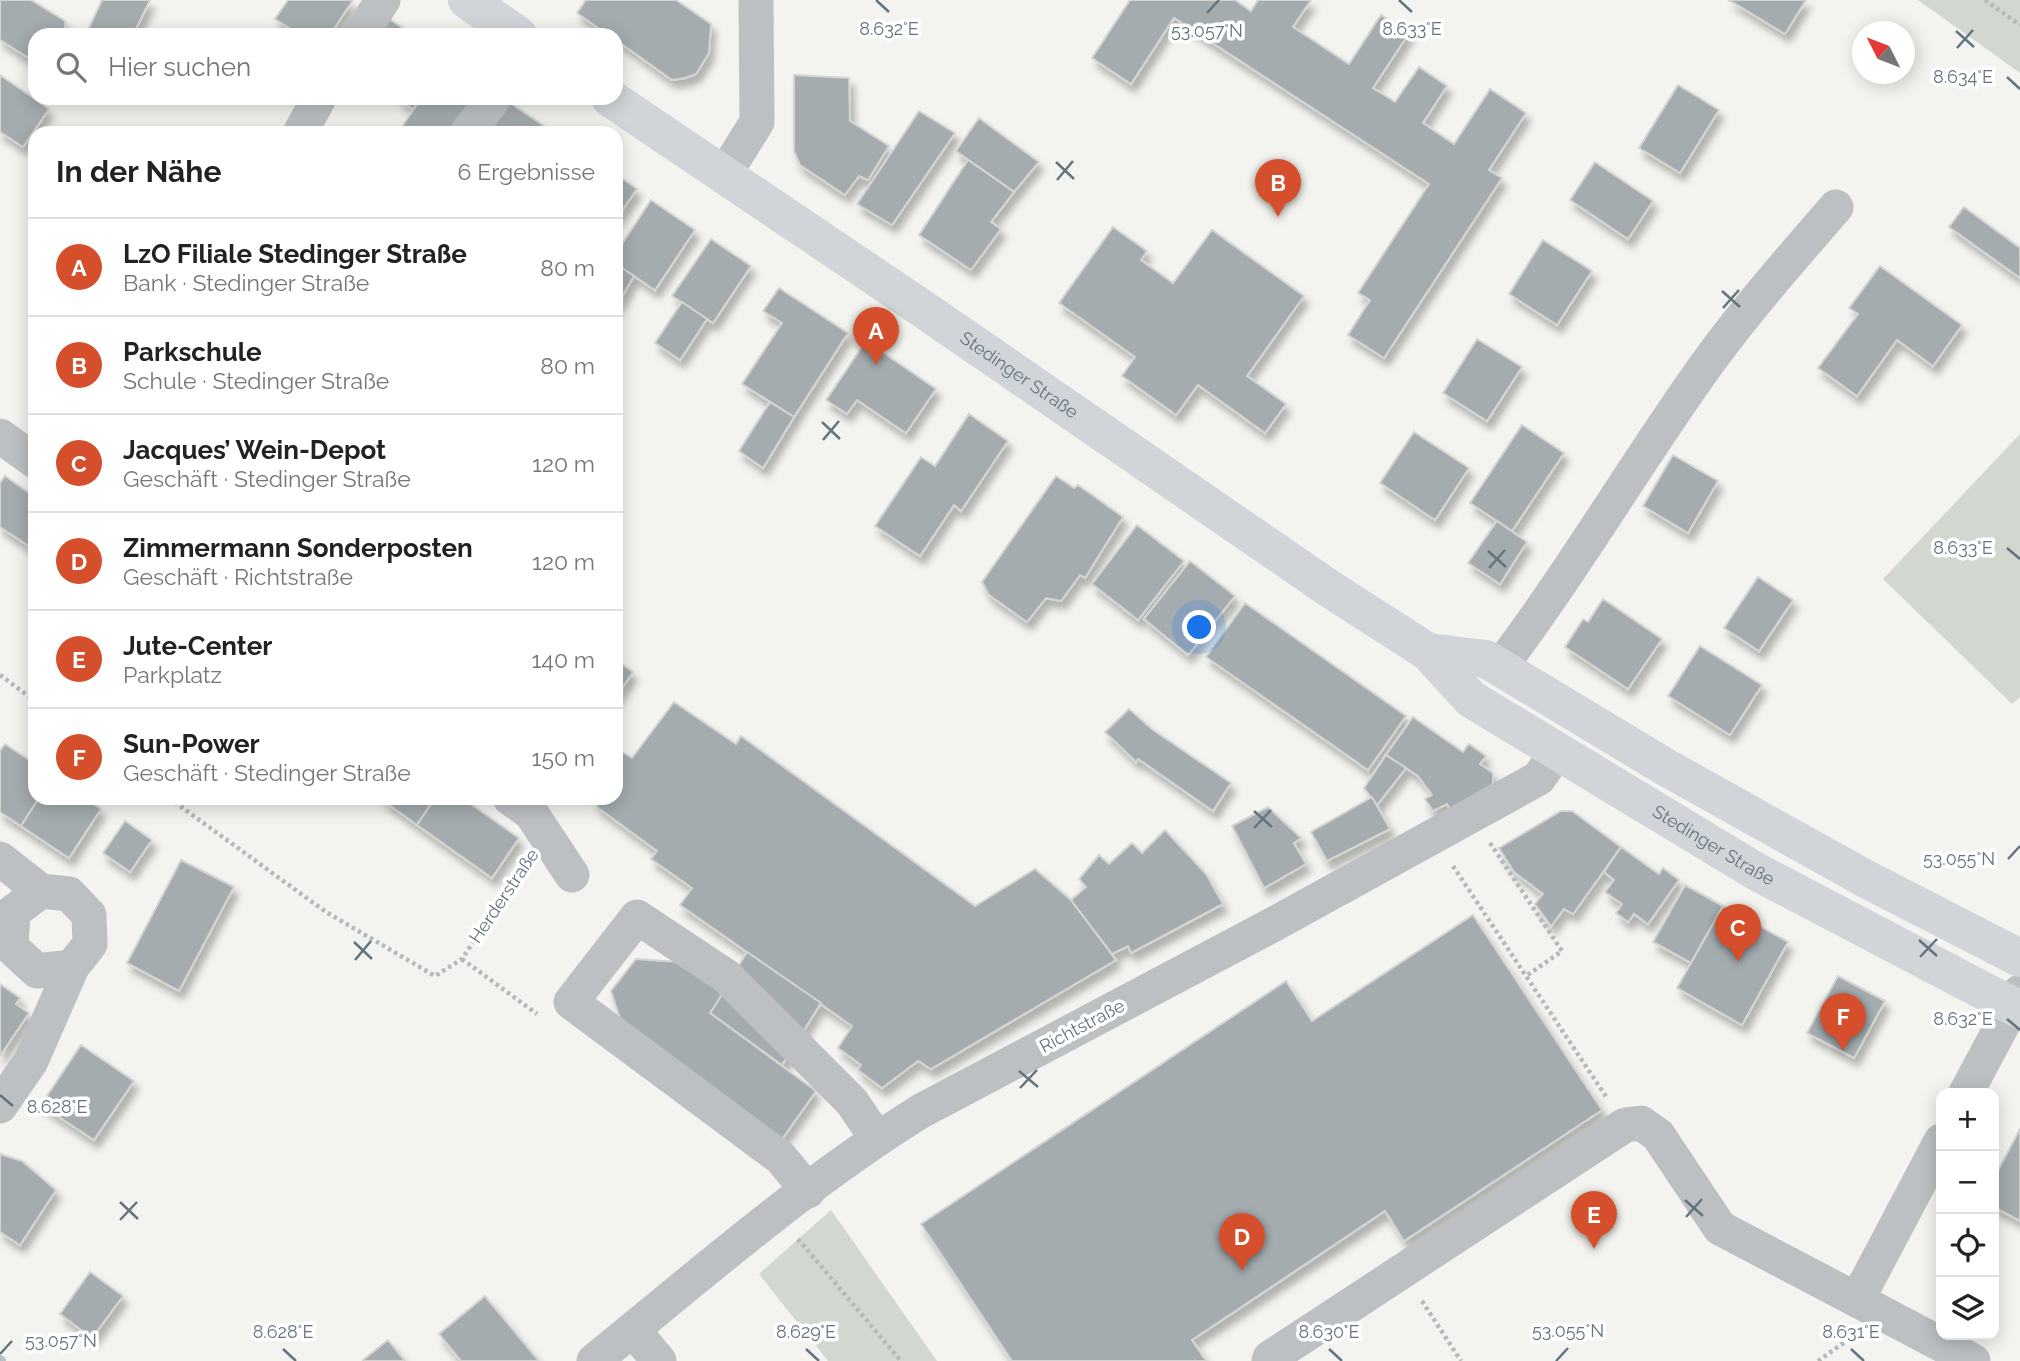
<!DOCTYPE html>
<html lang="de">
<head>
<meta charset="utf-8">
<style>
  :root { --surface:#fff; --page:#f2f2f2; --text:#222; --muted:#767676; --line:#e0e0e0; --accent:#d64f2c }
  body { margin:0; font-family:Raleway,sans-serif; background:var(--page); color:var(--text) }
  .controls { position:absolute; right:21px; bottom:21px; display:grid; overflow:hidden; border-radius:14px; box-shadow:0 4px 18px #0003 }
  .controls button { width:63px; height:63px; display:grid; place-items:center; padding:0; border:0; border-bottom:2px solid var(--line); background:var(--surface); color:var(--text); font:35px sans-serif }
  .compass { position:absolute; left:1852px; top:21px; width:63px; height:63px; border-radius:50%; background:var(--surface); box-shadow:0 4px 18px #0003; rotate:312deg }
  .you { position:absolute; left:1200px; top:628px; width:24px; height:24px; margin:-18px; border:5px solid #fff; border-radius:50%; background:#1a73e8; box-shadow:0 0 0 10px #1a73e833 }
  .badge { display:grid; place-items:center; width:46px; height:46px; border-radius:50%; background:var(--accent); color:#fff; font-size:23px; font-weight:700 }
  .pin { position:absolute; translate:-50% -58px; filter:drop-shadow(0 2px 4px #0008) }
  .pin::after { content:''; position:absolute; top:37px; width:24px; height:21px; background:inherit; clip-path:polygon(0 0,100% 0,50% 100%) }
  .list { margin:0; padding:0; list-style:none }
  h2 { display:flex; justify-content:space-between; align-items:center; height:91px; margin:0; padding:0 28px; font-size:30px }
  h2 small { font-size:23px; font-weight:400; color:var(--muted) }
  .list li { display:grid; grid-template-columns:46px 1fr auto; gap:21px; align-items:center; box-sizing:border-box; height:98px; padding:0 28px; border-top:2px solid var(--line) }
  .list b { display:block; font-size:26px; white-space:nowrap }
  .list p { margin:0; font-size:23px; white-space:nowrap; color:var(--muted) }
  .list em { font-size:23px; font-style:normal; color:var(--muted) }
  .icon { flex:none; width:38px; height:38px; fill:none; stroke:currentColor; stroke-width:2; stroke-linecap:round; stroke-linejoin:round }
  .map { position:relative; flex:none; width:2020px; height:1361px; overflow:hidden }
  .search { position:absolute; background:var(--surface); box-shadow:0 4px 18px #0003; left:28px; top:28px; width:595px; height:77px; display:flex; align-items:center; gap:18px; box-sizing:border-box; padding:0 24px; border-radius:21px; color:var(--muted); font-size:26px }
  .panel { position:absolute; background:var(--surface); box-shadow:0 4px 18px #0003; left:28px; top:126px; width:595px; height:679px; border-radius:21px }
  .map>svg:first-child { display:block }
</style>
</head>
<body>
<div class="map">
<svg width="2020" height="1361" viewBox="0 0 2020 1361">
  <defs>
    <filter id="shadow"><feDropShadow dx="4.5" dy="8" stdDeviation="3.5" flood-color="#0004"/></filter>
  </defs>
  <rect width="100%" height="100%" fill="#f3f3ef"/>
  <g fill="#d2d8cf">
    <path d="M1918,0H2020V73Z"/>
    <path d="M2020,434V697L2012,704L1883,579Z"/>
    <path d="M831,1210L937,1361H828L759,1274Z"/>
  </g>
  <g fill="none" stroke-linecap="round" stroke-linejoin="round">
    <path stroke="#b5c1c5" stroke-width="10" d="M0,1360L1,1361"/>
  </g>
  <g fill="#a4acb0" stroke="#d4d4d2" stroke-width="2" filter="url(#shadow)">
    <path d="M0,0H31L65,21V35H35V62L0,40Z"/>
    <path d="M102,0H150L133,35H94L87,32Z"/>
    <path d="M288,0H353L330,35H300L275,19Z"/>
    <path d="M586,0H676L711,24L709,53L696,74L685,78L672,80L616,40V35H608L577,13Z"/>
    <path d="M1130,0H1235L1251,11L1258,0H1311L1293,27L1349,64L1381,15L1409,33L1373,88L1395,102L1419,67L1447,86L1423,123L1454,144L1490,89L1526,113L1489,170L1502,178L1384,358L1348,335L1370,300L1358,293L1429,184L1174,18L1131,84L1092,58Z"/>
    <path d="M1729,0H1806L1785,34Z"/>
    <path d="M382,14L413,35H368Z"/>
    <path d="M0,75L49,109L23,147L0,132Z"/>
    <path d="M794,75L849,78L850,121L889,146L868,180L859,176L845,195L800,165L794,151Z"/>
    <path d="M1678,85L1719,110L1680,173L1639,148Z"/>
    <path d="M397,98H421L413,109Z"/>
    <path d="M421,98H482L453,133H398Z"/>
    <path d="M507,101L547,128L543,133H485Z"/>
    <path d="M919,111L955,133L892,225L857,204Z"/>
    <path d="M979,118L1039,162L1014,192L956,151Z"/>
    <path d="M968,160L1014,192L991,222L1001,229L971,270L919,235Z"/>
    <path d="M1595,162L1653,201L1628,239L1570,200Z"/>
    <path d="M616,174L637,189L616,219Z"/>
    <path d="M651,200L695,230L655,290L616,264V253Z"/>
    <path d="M1964,207L2020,248V278L1949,227Z"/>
    <path d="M1113,227L1147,251L1141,260L1173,283L1212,230L1304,296L1247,376L1286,404L1265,433L1198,385L1176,415L1122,376L1135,357L1059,303Z"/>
    <path d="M711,239L751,266L713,323L672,296Z"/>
    <path d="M1543,240L1592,271L1557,325L1509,294Z"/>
    <path d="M616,264L634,276L616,307Z"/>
    <path d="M1880,266L1962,325L1933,366L1897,340L1857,396L1818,368L1858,314L1849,308Z"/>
    <path d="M779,288L848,333L794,417L742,384L782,323L763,311Z"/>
    <path d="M682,302L707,319L680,360L655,343Z"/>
    <path d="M1477,339L1522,367L1487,421L1443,393Z"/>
    <path d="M866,341L936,389L906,433L857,400L847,414L826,400Z"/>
    <path d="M770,402L794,417L763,468L739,451Z"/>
    <path d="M969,414L1008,441L961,511L954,505L920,556L875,526L921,457L935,466Z"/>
    <path d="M1522,425L1564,453L1512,531L1470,503Z"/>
    <path d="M1414,432L1469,468L1435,520L1380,483Z"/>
    <path d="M1673,455L1718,481L1688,533L1643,506Z"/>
    <path d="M5,476L35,497V550L0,527V483Z"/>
    <path d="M1056,476L1074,488L1078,485L1123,517L1085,578L1080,575L1061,601L1046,598L1027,622L989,595L982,582Z"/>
    <path d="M1497,521L1527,542L1500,584L1468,563Z"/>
    <path d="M1137,525L1184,561L1138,620L1092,584Z"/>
    <path d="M1190,561L1235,596L1188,655L1144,619Z"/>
    <path d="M1758,577L1793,600L1759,651L1724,628Z"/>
    <path d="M1603,599L1662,639L1628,689L1565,647L1583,619L1588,622Z"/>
    <path d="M1245,603L1406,716L1368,770L1206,657Z"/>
    <path d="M1700,646L1762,685L1730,735L1668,696Z"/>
    <path d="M616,660L633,672L616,697Z"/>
    <path d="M674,702L736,744L741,736L975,906L1035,869L1071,900L1116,960L931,1069L918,1061L882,1088L858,1070L861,1065L838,1048L852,1026L680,905L692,888L651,859L657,851L597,807L598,803L592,798H616V759L622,752L632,758Z"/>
    <path d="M1129,709L1153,730L1231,783L1213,811L1138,759L1136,762L1105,732Z"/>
    <path d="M1413,717L1463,752L1469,744L1486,756L1480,764L1493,773V784L1450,809L1447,804L1433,811L1425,799L1432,795L1418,776L1386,755Z"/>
    <path d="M5,744L35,764V798H39L21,826L0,812V751Z"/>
    <path d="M1386,755L1406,768L1377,805L1364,788Z"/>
    <path d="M1372,797L1390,829L1327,861L1311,832Z"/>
    <path d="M39,798H85L101,809L69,858L21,826Z"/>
    <path d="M380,798H435L417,825Z"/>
    <path d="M435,798H462L519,838L492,878L417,825Z"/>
    <path d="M1268,807L1301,838L1294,843L1306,864L1264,888L1232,826Z"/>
    <path d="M1561,811H1572L1621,847L1573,914L1564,909L1551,926L1535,904L1543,894L1514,872L1499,848Z"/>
    <path d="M125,821L152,840L130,872L103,853Z"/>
    <path d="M1165,830L1206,874L1223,904L1131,953L1128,946L1112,954L1071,900L1086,887L1079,879L1099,855L1109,864L1132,843L1142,853Z"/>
    <path d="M1621,847L1659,874L1663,868L1679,880L1648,924L1634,914L1628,922L1616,913L1622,904L1605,892L1614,880L1604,872Z"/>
    <path d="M181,860L234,887L179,991L127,963Z"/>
    <path d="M1685,885L1723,906L1691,963L1653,942Z"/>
    <path d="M1723,906L1788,942L1742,1025L1677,988Z"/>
    <path d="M1473,915L1602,1110L1404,1241L1385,1211L1192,1340L1206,1361H1012L921,1224L1286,981L1312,1021Z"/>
    <path d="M747,952L821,1003L782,1065L710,1013Z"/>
    <path d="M636,959L678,962L723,993L710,1013L816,1091L778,1145L625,1034L611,991Z"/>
    <path d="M1838,976L1885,1001L1854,1058L1807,1033Z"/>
    <path d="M0,984L20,998L16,1004L29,1013L0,1056Z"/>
    <path d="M81,1045L134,1081L94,1140L41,1105Z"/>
    <path d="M2020,1129V1221L1994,1207V1178Z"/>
    <path d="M0,1154L22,1161L56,1190L20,1245L0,1232Z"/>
    <path d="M90,1272L123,1296L92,1338L60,1314Z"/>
    <path d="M485,1296L538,1360L537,1361H461L439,1334Z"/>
    <path d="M388,1340L405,1361H364L363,1360Z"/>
  </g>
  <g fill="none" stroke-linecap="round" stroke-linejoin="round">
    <g stroke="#b6b9bb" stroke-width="4.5" stroke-dasharray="3.5 3.5" stroke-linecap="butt">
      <path d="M1985,0L2020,25"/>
      <path d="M0,675L35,701"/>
      <path d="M169,798L326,912L435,976L462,959L524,866"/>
      <path d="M1490,843L1562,951L1526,976"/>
      <path d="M1453,866L1607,1098"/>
      <path d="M462,959L537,1014"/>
      <path d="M798,1239L901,1361"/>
      <path d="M1422,1301L1461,1361"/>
      <path d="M1818,1361L1852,1337"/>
    </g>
    <g stroke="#bcc0c3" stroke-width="35">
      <path d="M360,35L383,0"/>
      <path d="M300,133L319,98"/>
      <path d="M467,133L494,98"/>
      <path d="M724,175L757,122L756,0"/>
      <path d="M0,436L35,461"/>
      <path d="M1500,667C1569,576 1627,478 1692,385C1735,322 1786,265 1836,207"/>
      <path d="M510,798L531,813L572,875"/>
      <path d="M0,859L41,891L69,894L89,915L90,944L72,967L37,971L11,947L13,912L41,891"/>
      <path d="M1966,1093L2020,992"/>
      <path d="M0,1106L31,1061L72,967"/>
      <path d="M808,1191L781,1158L571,1002L637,917L726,976L852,1102L877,1139"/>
      <path d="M1857,1300L1941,1141"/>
      <path d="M633,1330L659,1361"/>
      <path d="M594,1361C700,1275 805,1183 921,1111L1276,923L1539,778L1557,751"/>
      <path d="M1269,1361L1270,1358L1625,1125L1641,1123L1658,1135L1720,1228L1973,1361"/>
    </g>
    <g stroke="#d1d5d9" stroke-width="38">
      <path d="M467,0L518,35"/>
      <path id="s1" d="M610,98L920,307L1327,587L1428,652L1471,699L1757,872L2020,1010"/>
      <path d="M1428,652L1486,659L1667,768L1866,879L2020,958"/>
    </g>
  </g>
  <path fill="none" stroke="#64747f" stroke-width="2.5" d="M876,0L889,12M1399,0L1412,12M1207,13L1219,0M1956,31L1974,47M1957,48L1973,30M2007,77L2020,89M1056,162L1074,179M1057,180L1073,161M1722,291L1740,307M1723,308L1739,290M822,422L840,439M823,440L839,421M2007,548L2020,559M1488,551L1506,567M1489,568L1505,550M1254,811L1272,827M1254,828L1271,810M2008,859L2020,846M1919,940L1937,956M354,942L372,959M1920,957L1937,939M355,960L371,941M2007,1019L2020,1030M1019,1071L1038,1087M1020,1088L1037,1070M0,1095L13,1106M1685,1200L1703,1216M120,1202L138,1219M1686,1217L1702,1199M120,1220L137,1202M283,1349L296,1361M806,1349L819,1361M1329,1349L1342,1361M1851,1349L1864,1361M0,1354L12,1341M1556,1361L1568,1348"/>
  <g text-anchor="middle" stroke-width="7" stroke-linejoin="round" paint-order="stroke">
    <g font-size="18" fill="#64747f" stroke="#fff">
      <text dy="6" stroke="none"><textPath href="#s1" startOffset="494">Stedinger Straße</textPath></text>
      <text dy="6" stroke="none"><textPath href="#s1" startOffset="1335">Stedinger Straße</textPath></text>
      <text transform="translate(504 896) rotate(-56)" y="6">Herderstraße</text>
      <text transform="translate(1082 1026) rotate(-28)" y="6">Richtstraße</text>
    </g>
  </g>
  <g font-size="18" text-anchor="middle" fill="#64747f" stroke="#fff" stroke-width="7" stroke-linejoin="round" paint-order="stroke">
    <text x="889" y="35">8.632°E</text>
    <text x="1412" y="35">8.633°E</text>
    <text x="1207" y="37">53.057°N</text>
    <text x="1963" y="83">8.634°E</text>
    <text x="1963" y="554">8.633°E</text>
    <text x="1959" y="865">53.055°N</text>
    <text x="1963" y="1025">8.632°E</text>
    <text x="57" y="1113">8.628°E</text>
    <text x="1568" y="1337">53.055°N</text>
    <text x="283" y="1338">8.628°E</text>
    <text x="806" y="1338">8.629°E</text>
    <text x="1329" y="1338">8.630°E</text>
    <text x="1851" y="1338">8.631°E</text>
    <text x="61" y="1347">53.057°N</text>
  </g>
</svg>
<div class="controls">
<button>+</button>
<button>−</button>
<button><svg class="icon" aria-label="locate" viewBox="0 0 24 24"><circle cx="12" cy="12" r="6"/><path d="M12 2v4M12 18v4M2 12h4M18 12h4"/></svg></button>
<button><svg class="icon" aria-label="layers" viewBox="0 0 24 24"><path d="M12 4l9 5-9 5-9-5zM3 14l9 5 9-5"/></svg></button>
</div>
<svg class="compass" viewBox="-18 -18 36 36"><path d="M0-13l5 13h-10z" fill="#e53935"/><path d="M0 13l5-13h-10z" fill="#767676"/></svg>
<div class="you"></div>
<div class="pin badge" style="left:876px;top:365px">A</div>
<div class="pin badge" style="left:1278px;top:217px">B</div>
<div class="pin badge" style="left:1738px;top:962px">C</div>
<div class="pin badge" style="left:1242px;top:1271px">D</div>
<div class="pin badge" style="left:1594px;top:1249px">E</div>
<div class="pin badge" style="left:1843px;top:1051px">F</div>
<div class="search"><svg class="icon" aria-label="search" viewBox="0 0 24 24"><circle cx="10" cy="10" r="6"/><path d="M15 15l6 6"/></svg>Hier suchen</div>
<section class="panel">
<h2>In der Nähe<small>6 Ergebnisse</small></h2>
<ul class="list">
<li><span class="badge">A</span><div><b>LzO Filiale Stedinger Straße</b><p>Bank · Stedinger Straße</p></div><em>80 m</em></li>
<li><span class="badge">B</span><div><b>Parkschule</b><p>Schule · Stedinger Straße</p></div><em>80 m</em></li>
<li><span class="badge">C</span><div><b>Jacques’ Wein-Depot</b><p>Geschäft · Stedinger Straße</p></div><em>120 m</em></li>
<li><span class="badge">D</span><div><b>Zimmermann Sonderposten</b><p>Geschäft · Richtstraße</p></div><em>120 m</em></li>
<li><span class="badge">E</span><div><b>Jute-Center</b><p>Parkplatz</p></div><em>140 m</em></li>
<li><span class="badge">F</span><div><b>Sun-Power</b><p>Geschäft · Stedinger Straße</p></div><em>150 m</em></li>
</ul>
</section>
</div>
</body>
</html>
